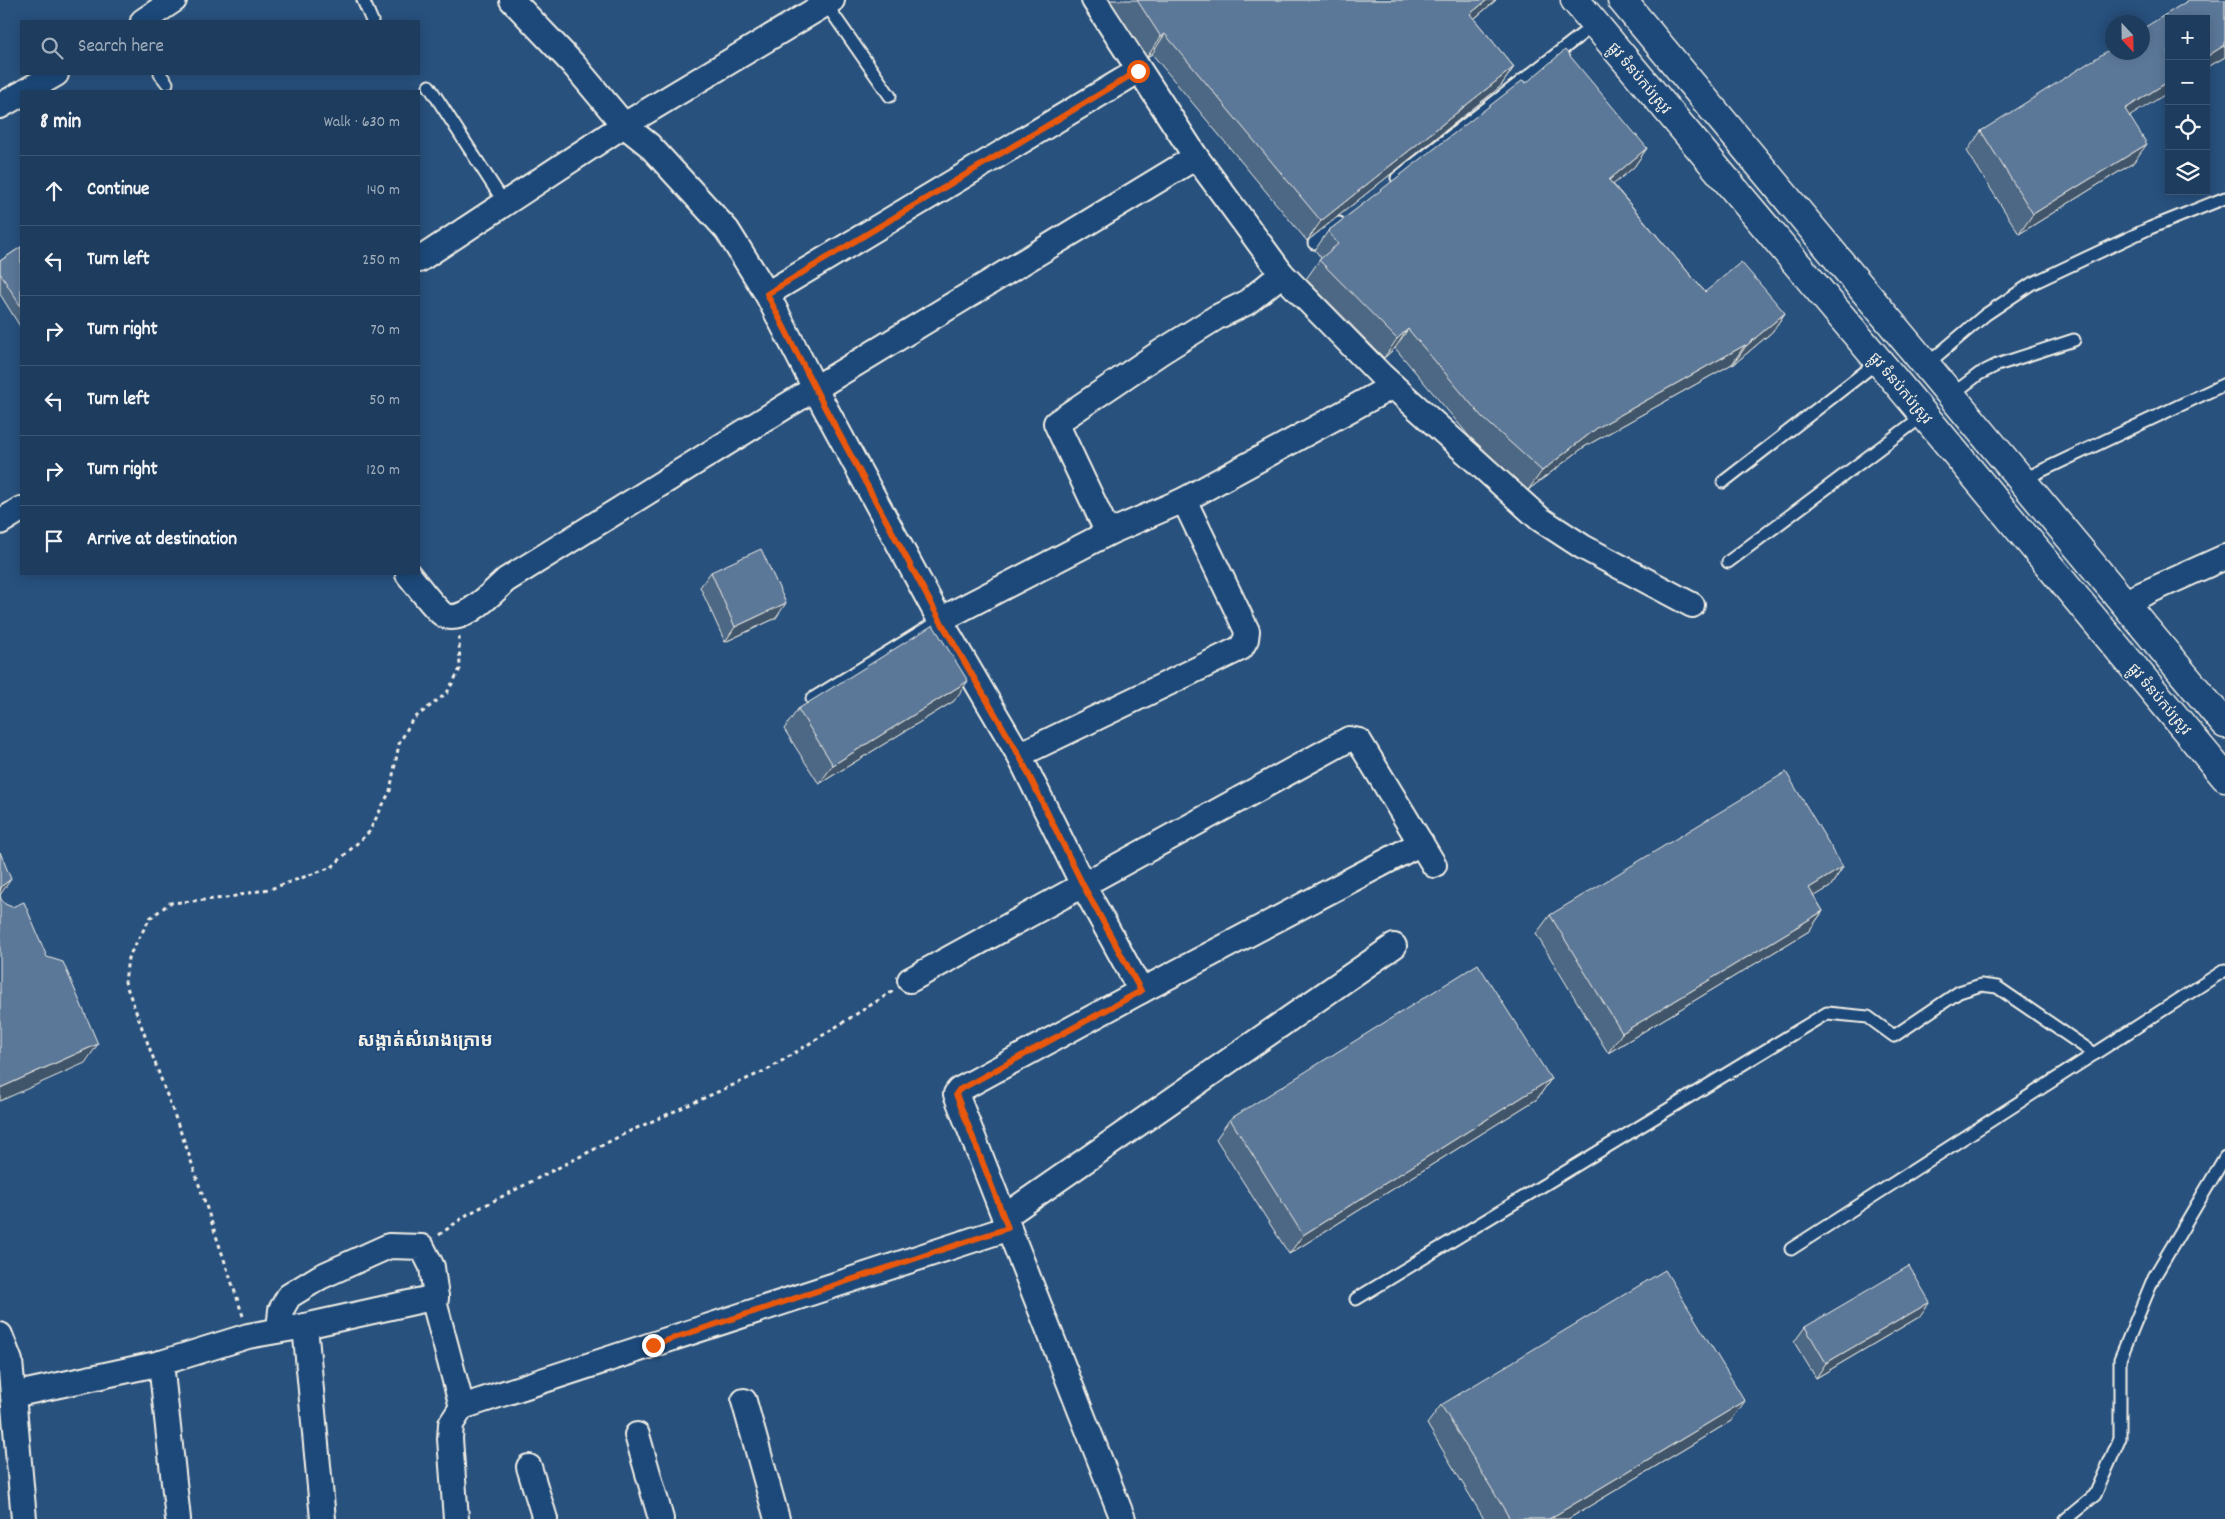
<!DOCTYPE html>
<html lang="en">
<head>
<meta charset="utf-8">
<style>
  :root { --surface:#1e3d5e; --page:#2b4867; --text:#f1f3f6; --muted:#a1aebc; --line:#3c5673 }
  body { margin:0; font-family:Dekko,"Noto Sans Khmer",sans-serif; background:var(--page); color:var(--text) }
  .controls { position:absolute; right:15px; top:15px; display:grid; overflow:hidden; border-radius:0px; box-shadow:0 2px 12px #0003 }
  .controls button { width:45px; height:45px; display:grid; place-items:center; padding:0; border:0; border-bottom:1px solid var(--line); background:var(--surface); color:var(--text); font:25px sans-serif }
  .compass { position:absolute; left:2105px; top:15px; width:45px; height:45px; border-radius:50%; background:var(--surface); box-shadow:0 2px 12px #0003; rotate:158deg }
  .stop { position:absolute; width:15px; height:15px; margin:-11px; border:4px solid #ea580c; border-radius:50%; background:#fff }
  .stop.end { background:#ea580c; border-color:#fff; box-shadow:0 1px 5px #0008 }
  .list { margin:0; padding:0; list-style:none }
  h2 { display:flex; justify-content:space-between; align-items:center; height:65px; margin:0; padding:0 20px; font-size:21px }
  h2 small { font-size:16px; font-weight:400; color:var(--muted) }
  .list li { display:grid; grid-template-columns:32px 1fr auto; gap:15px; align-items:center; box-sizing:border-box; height:70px; padding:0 20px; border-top:1px solid var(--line) }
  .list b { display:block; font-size:19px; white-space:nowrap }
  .list em { font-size:16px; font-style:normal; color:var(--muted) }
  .icon { flex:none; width:28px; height:28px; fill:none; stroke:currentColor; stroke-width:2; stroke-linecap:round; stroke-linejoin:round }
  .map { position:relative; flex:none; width:2225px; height:1519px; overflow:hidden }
  .search { position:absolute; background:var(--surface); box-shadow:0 2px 12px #0003; left:20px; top:20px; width:400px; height:55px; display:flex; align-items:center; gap:12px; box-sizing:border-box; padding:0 18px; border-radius:0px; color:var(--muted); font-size:19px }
  .panel { position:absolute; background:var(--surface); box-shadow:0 2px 12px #0003; left:20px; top:90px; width:400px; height:485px; border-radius:0px }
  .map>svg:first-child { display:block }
</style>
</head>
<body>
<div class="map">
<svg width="2225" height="1519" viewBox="0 0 2225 1519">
  <rect width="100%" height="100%" fill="#28517e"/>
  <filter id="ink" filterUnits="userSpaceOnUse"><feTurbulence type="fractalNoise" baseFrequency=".02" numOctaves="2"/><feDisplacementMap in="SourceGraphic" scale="10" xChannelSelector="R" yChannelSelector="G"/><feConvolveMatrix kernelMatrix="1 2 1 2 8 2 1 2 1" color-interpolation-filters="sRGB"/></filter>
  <g filter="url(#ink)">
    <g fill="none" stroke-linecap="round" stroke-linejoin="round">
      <defs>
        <g id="service">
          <path d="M363,0L372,21"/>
          <path d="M826,4L890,96"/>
          <path d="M160,74L167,83"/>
          <path d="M429,86L505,204"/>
          <path d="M1397,178L1595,24"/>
          <path d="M1314,243L1339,223"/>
          <path d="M1926,365L1985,315L2031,284L2150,228L2225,198"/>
          <path d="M1950,396L1979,374L1997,365L2074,340"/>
          <path d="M2022,480L2225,384"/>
          <path d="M1723,482L1879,361"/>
          <path d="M1728,562L1924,415"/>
          <path d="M812,699L940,620"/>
          <path d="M1791,1249L2225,970"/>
          <path d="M1356,1299L1827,1013L1868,1017L1894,1036L1959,992L1981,985L1997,987L2095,1054"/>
          <path d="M2066,1519L2095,1495L2120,1438V1359L2154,1277L2225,1157"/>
        </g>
        <g id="minor">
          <path d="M512,0L573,64L624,125L649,145L727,230L767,294L823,404L940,620L1019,755L1083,885L1141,991"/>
          <path d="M1094,0L1196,157L1282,274L1382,376L1540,519L1583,547L1692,605"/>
          <path d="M143,21L174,0"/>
          <path d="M26,91L56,74"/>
          <path d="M0,106L21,94"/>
          <path d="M419,260L624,125L832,0"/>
          <path d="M767,294L1138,71"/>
          <path d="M0,522L21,509"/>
          <path d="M1108,533L1056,423L1161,352L1217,317L1246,303L1282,274"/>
          <path d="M408,574C418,586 429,602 441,613C459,629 493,592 506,580L786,406L1196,157"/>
          <path d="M2125,602L2225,557"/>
          <path d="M940,620L1108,533L1184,500L1393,386"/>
          <path d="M1019,755L1241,648L1246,639L1247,631L1184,500"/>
          <path d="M910,980L1349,739L1359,741L1434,865"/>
          <path d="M1004,1217L1394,946"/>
          <path d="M305,1326L323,1519"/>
          <path d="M279,1330L281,1310L289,1296L320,1277L389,1246L422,1247L432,1267L436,1297"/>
          <path d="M0,1335L10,1361L24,1519"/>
          <path d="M161,1363L178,1519"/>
          <path d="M13,1395L161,1363L248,1336L305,1326L436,1297L435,1305L462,1407"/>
          <path d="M744,1401L777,1519"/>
          <path d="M637,1435L661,1519"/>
          <path d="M529,1467L545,1519"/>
          <path d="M456,1519L450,1439L451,1424L462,1407L1009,1228"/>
          <path d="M1123,1519L956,1094L959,1090L1141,991L1421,843"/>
        </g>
        <g id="primary">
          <path d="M1575,0L1924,415L2225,777"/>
          <path d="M1622,0L2225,724"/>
        </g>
      </defs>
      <use href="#service" stroke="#f4f1e8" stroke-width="15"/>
      <use href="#minor" stroke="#f4f1e8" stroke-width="28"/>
      <use href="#primary" stroke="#f4f1e8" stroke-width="31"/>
      <g stroke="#f4f1e8" stroke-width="3" stroke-dasharray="4 4" stroke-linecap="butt">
        <path d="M439,1235L468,1214L628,1132L769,1069L893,991"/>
        <path d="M243,1316L187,1149L125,982L128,958L150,918L170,903L226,898L273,888L332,867L369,832L390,791L399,744L412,720L447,693L460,669L459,637"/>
      </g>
      <use href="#service" stroke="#1f4a7a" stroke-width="11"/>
      <use href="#minor" stroke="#1f4a7a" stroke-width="24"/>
      <use href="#primary" stroke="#1f4a7a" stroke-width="28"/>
    </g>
    <g fill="#4e6784" stroke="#f4f1e8">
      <path d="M1110,0H1496L1474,19L1514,67L1500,87L1307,241L1152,54L1147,57Z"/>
      <path d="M2225,0V57L2206,68V19L2130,116L2133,163L2019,234L1967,151L1981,131Z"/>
      <path d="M1526,83L1647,148L1634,167L1613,184L1705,292L1785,313L1772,332L1733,365L1732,364L1584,447L1528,490L1469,436L1395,348L1384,358L1306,279L1321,258L1315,250L1328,231Z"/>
      <path d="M21,247V328L0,294V261Z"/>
      <path d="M711,572L776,618L725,642L700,587Z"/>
      <path d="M954,701L819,784L784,729L798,709Z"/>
      <path d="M1843,867L1830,887L1814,896L1823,911L1809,931L1608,1053L1536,934L1550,915Z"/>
      <path d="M1551,1079L1537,1099L1289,1254L1216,1139L1230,1119Z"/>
      <path d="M1919,1317L1816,1378L1794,1342L1805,1327Z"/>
      <path d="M1441,1405L1731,1421L1568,1519H1484L1427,1424Z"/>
    </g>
    <g fill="#40546b" stroke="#f4f1e8">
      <path d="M1487,0H1496L1456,34L1470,14Z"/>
      <path d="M1165,34L1152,54L1147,57L1161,37Z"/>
      <path d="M2225,45V57L2206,68V57Z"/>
      <path d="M1514,67L1500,87L1307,241L1321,221Z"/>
      <path d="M2169,81V92L2111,128L2125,109Z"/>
      <path d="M2147,144L2133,163L2019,234L2033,214Z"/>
      <path d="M1647,148L1634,167L1596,199L1609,180Z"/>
      <path d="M1785,313L1772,332L1733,365L1746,346Z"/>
      <path d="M1408,329L1395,348L1384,358L1397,339Z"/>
      <path d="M1745,345L1732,364L1584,447L1528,490L1542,471L1597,428Z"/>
      <path d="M786,603L776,618L725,642L735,627Z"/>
      <path d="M968,681L954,701L819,784L833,765Z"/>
      <path d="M1843,867L1830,887L1795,908L1809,888Z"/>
      <path d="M11,879L0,895V888L2,886Z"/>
      <path d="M1823,911L1809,931L1608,1053L1622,1033Z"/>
      <path d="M98,1044L85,1063L0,1101V1088Z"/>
      <path d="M1551,1079L1537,1099L1289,1254L1303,1235Z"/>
      <path d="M1930,1302L1919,1317L1816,1378L1826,1363Z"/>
      <path d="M1745,1401L1731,1421L1568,1519H1549Z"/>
    </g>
    <g fill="#5b7899" stroke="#f4f1e8">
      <path d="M1137,0H1487L1470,14L1514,67L1321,221L1165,34L1161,37Z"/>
      <path d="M2189,0H2225V45L2206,57V19H2169V81L2125,109L2147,144L2033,214L1981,131L2112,48V52H2142V29Z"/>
      <path d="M1565,50L1647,148L1609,180L1705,292L1741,262L1785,313L1746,346L1745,345L1597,428L1542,471L1482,417L1408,329L1397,339L1319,260L1338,244L1328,231L1523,80L1526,83Z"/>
      <path d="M21,247V307L0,273V261Z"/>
      <path d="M761,549L786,603L735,627L711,572Z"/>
      <path d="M933,625L968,681L833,765L798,709Z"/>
      <path d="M1786,772L1843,867L1809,888L1823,911L1622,1033L1550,915Z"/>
      <path d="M0,852L11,879L2,886L0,891Z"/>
      <path d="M0,894L1,899L5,904L12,907L24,902L47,957L63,962L98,1044L0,1088Z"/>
      <path d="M1478,964L1551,1079L1303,1235L1230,1119Z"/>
      <path d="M1909,1266L1930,1302L1826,1363L1805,1327Z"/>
      <path d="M1665,1270L1745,1401L1549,1519H1510L1441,1405Z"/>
    </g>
  </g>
  <g fill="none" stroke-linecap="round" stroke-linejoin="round" filter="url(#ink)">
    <path stroke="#ea580c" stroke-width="6" d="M653,1345L1008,1228L956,1094L959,1090L1141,991L1083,885L1019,755L940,620L823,404L767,294L1138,71"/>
  </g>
  <g text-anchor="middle" stroke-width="4" stroke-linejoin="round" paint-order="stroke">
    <g font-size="15" fill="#f4f1e8" stroke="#1f4a7a">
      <text transform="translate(1640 78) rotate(50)" y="5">ផ្លូវ ទំនប់កប់ស្រូវ</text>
      <text transform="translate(1901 388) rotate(50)" y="5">ផ្លូវ ទំនប់កប់ស្រូវ</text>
      <text transform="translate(2160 699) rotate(50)" y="5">ផ្លូវ ទំនប់កប់ស្រូវ</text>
    </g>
    <g font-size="18" font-weight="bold" fill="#f4f1e8" stroke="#1f4a7a">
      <text x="425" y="1046">សង្កាត់សំរោងក្រោម</text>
    </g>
  </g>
</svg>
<div class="controls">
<button>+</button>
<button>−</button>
<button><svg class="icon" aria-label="locate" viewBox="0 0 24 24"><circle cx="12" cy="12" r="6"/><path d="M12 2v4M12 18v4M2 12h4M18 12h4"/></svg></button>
<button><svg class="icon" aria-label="layers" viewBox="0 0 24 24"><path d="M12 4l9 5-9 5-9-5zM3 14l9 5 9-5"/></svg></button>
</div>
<svg class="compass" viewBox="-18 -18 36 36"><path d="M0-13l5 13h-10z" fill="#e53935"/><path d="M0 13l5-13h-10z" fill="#a1aebc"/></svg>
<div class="stop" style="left:1138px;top:71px"></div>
<div class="stop end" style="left:653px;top:1345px"></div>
<div class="search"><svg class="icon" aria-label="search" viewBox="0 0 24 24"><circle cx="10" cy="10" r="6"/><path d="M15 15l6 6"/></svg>Search here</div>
<section class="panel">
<h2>8 min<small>Walk · 630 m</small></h2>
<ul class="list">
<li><svg class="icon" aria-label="ahead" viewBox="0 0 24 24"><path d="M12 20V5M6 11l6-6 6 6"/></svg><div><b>Continue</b></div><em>140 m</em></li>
<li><svg class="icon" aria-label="left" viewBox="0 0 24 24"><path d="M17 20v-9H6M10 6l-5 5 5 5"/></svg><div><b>Turn left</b></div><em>250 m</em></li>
<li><svg class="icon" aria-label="right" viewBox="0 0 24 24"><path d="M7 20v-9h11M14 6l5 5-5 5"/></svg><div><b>Turn right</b></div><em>70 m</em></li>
<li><svg class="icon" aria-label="left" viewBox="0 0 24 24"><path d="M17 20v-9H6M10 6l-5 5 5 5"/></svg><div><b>Turn left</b></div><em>50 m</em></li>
<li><svg class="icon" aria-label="right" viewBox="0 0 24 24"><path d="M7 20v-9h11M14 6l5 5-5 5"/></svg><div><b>Turn right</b></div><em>120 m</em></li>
<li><svg class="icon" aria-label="arrive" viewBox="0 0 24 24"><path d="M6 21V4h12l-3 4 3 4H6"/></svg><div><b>Arrive at destination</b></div></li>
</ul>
</section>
</div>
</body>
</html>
